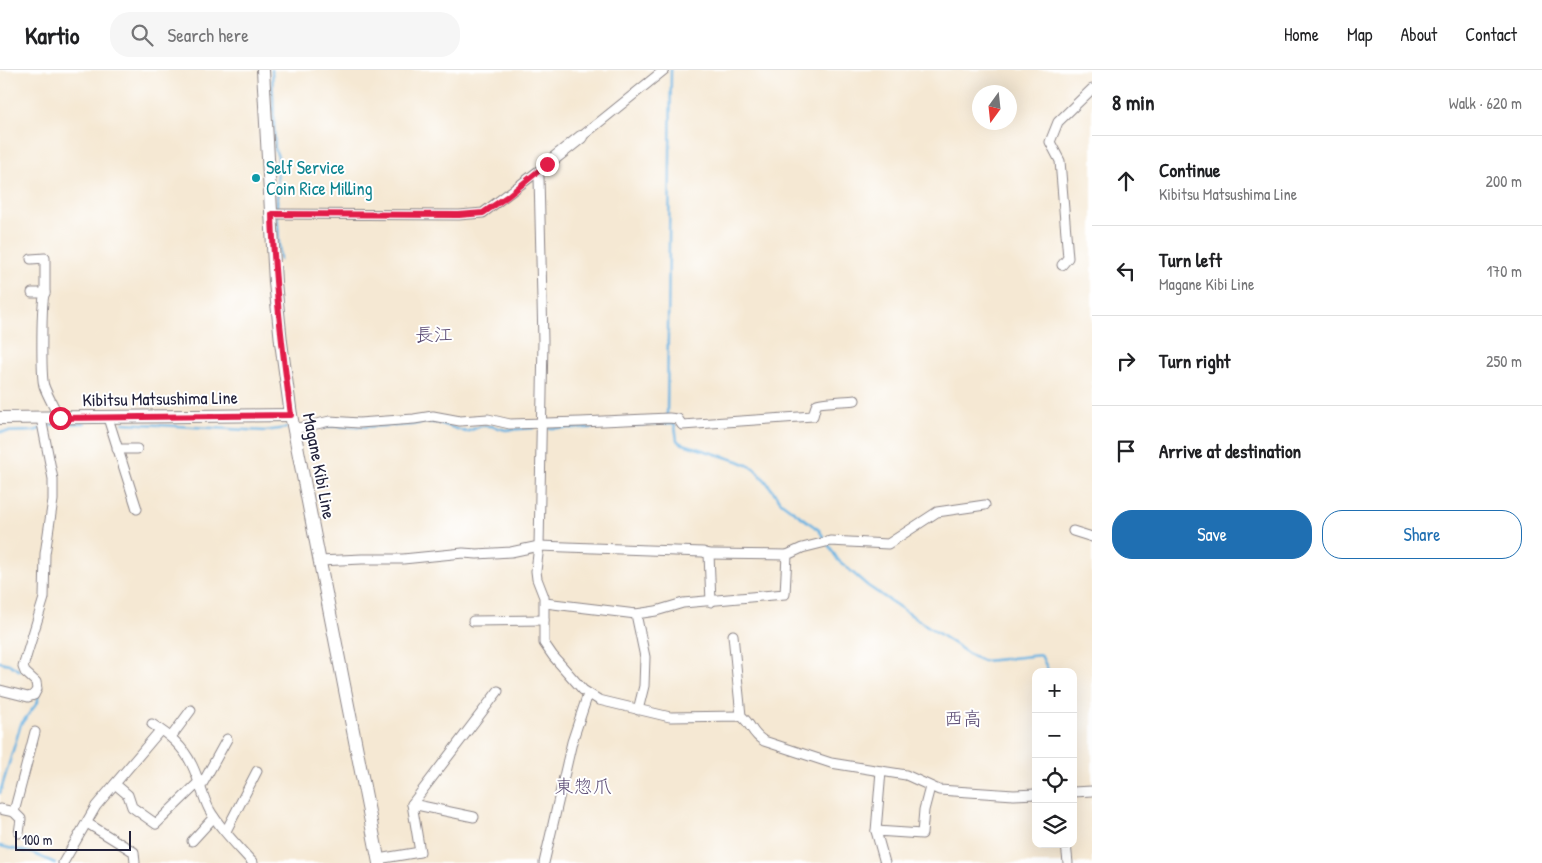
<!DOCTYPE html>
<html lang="en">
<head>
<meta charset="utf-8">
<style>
  :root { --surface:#fff; --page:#f6f6f6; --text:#202124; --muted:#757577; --line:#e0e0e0; --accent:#1f6fb2 }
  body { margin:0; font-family:"Patrick Hand","Klee One",sans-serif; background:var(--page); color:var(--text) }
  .controls { position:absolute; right:15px; bottom:15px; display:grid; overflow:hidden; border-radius:10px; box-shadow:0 5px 20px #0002 }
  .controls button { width:45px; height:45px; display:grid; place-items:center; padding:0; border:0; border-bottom:1px solid var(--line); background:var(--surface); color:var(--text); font:25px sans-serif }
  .compass { position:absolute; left:972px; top:15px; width:45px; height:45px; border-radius:50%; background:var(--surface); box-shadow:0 5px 20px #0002; rotate:195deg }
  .scale { position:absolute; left:15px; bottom:12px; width:116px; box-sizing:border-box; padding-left:5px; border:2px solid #22223b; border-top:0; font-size:14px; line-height:18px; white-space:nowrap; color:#22223b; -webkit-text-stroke:4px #fff; paint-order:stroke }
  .stop { position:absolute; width:15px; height:15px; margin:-11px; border:4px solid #e11d48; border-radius:50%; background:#fff }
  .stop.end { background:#e11d48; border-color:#fff; box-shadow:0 1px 5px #0008 }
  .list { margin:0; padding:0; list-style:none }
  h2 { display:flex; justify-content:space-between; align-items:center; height:65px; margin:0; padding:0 20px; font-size:21px }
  h2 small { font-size:16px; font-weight:400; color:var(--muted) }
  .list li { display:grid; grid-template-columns:32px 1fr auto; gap:15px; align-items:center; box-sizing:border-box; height:90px; padding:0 20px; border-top:1px solid var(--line) }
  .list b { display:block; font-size:19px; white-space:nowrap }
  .list p { margin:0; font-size:16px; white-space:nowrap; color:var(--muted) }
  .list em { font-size:16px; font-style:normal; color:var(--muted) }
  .actions { display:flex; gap:10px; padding:15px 20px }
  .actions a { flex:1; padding:11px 0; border:1px solid var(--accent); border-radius:20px; text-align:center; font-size:18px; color:var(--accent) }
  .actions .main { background:var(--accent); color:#fff }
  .icon { flex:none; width:28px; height:28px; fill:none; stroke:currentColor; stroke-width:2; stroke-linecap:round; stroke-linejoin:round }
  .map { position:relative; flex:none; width:1092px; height:793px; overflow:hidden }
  header { display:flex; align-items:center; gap:30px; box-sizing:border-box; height:70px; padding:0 25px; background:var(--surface); border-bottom:1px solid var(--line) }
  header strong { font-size:24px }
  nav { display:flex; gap:28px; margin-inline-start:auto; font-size:18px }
  .search { width:350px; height:45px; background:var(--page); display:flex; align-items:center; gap:12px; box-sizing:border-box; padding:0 18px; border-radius:20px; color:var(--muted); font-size:19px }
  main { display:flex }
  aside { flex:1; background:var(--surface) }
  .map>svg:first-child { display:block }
</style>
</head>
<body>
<header>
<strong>Kartio</strong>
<div class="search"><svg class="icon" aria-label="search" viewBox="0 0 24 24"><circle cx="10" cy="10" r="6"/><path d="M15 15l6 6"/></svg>Search here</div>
<nav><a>Home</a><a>Map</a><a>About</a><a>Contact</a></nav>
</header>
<main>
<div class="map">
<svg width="1092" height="793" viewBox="0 0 1092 793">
  <rect width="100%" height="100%" fill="#fff"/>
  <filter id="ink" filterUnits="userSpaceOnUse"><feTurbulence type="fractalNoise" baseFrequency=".02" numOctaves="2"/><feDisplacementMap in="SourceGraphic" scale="10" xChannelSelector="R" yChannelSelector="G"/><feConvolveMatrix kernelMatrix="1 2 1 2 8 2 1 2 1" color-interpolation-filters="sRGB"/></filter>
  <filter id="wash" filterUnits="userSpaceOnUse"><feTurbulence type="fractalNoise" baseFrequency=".0096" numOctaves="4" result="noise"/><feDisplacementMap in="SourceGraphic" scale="20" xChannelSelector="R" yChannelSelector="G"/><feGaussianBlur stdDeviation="1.12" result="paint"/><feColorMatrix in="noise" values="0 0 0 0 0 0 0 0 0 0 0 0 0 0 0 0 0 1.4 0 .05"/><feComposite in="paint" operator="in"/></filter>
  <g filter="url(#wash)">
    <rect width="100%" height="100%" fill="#f5e8d3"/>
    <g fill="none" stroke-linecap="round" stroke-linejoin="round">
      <g stroke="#6ab3e2" stroke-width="2.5">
        <path d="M272,0L275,79L278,87L277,136L280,190"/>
        <path d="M667,346L671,0"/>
        <path d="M123,353L265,361L286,358"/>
        <path d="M46,357L53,355L85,353"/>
        <path d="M324,358L330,356L356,357L410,355L428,352L439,353L466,362L481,356H491L506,360L534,358"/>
        <path d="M542,358H589L673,353L675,356L677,370L680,373L738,391L752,397L765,410L781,432L819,460L838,490L868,516L972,586L984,591L1041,585L1049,602"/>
        <path d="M0,362L34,361L40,359"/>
        <path d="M0,592L9,594L20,601"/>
        <path d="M0,723L21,654L38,632V623"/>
        <path d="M0,776L32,783L55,793"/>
      </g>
    </g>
  </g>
  <g filter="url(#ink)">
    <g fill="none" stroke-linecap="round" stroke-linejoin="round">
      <defs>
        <g id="minor">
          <path d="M581,67L664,0"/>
          <path d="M537,103L539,107L543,271L539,476L536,501L537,509L544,527V573L553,586L583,620L599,630L670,647L741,646C752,654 751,664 764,671L831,693L906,705L939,720L1014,725L1036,724"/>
          <path d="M272,144L459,145L483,143L541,99"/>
          <path d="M31,189L45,188V223C41,229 41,307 44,316C48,327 55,338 59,348"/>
          <path d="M1062,195L1068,188L1060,91L1050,72L1058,52L1092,19"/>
          <path d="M32,223H45"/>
          <path d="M108,348L137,439"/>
          <path d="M294,359L330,351L359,353L414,349L433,346L460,351L488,349L510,354L581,352L669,348L678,349L682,355L813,346C814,343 815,337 817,334C820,332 848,331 855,330"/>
          <path d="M117,379H137"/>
          <path d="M1073,461L1092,467"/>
          <path d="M709,484L787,485"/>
          <path d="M319,491L362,489H403L463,483L477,484L511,482L539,476L703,482L709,484L711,532"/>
          <path d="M545,533L636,544L656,541L683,533L785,524L787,485L802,478L830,471L888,474L937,442L985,435"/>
          <path d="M636,544L645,587L644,616L638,640"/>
          <path d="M473,551L544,550"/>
          <path d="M733,565L741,646"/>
          <path d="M0,620L28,627L34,625L37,619L36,612L25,602L23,597L44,528L45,484L53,430V409L41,348"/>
          <path d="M152,654C169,665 183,676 192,695C199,709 202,725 209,739C220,759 238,776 253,793"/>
          <path d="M171,667L191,640"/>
          <path d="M115,714L128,725L132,737L156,754L198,713"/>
          <path d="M200,718L227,669"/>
          <path d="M1073,722L1092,721"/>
          <path d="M412,734L474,747"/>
          <path d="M0,739L14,742L21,749L19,763"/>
          <path d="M14,742L35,662"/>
          <path d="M87,753L134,782L135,793"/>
          <path d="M226,761L257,701"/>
          <path d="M876,761L881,701"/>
          <path d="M192,771L214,747"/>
          <path d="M1066,774L1068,793"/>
          <path d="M378,789L420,782L412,734L498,621"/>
          <path d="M63,793L96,736L158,663"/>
          <path d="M544,793L572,672L588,624"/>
          <path d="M885,793L876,761L922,764L924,740L930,717"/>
        </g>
        <g id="secondary">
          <path d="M263,0L275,212L281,272L291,345L379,793"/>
          <path d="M547,94L581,67"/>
          <path d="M0,348L291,345"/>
        </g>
      </defs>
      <use href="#minor" stroke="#8c8587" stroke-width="11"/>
      <use href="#secondary" stroke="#8c8587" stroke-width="14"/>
      <use href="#minor" stroke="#fff" stroke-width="9"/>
      <use href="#secondary" stroke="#fff" stroke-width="12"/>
    </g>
  </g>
  <g fill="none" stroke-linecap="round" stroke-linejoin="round" filter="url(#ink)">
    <path stroke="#e11d48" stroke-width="6" d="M60,348L291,345C282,278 274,211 272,144L459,145L483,143L508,126L547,94"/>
  </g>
  <circle fill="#0f9aa8" stroke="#fff" stroke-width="2" cx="256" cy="108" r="5"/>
  <g text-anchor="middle" stroke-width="4" stroke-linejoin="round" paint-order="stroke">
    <g font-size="18" fill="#0d838f" stroke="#fff" text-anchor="start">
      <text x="266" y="104">Self Service<tspan x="266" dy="21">Coin Rice Milling</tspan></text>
    </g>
    <g font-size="18" fill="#22223b" stroke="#fff">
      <text transform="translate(160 329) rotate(-1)" y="6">Kibitsu Matsushima Line</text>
      <text transform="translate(319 396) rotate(79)" y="6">Magane Kibi Line</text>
    </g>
    <g font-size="19" fill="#5d4d75" stroke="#fff">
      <text x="434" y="271">長江</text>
      <text x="963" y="655">西高</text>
      <text x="583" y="723">東惣爪</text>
    </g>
  </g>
</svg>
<div class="controls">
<button>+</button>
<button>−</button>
<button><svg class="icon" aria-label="locate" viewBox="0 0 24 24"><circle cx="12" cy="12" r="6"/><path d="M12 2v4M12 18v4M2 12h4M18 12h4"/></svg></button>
<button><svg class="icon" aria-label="layers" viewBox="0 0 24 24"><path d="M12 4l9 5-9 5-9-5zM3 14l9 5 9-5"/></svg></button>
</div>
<svg class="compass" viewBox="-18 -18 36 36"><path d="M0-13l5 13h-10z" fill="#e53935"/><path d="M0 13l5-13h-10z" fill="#757577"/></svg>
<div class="scale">100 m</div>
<div class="stop" style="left:60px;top:348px"></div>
<div class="stop end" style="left:547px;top:94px"></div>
</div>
<aside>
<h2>8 min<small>Walk · 620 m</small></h2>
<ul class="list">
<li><svg class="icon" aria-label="ahead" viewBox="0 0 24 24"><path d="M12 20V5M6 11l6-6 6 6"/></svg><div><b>Continue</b><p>Kibitsu Matsushima Line</p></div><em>200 m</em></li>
<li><svg class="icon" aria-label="left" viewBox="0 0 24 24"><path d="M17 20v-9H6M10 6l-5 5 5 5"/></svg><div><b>Turn left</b><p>Magane Kibi Line</p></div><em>170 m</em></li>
<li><svg class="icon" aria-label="right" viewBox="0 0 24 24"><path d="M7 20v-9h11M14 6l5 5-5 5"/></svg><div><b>Turn right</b></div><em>250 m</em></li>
<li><svg class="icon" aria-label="arrive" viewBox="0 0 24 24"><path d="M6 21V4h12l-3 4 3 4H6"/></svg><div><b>Arrive at destination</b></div></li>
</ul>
<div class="actions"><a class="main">Save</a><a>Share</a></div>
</aside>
</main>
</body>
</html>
